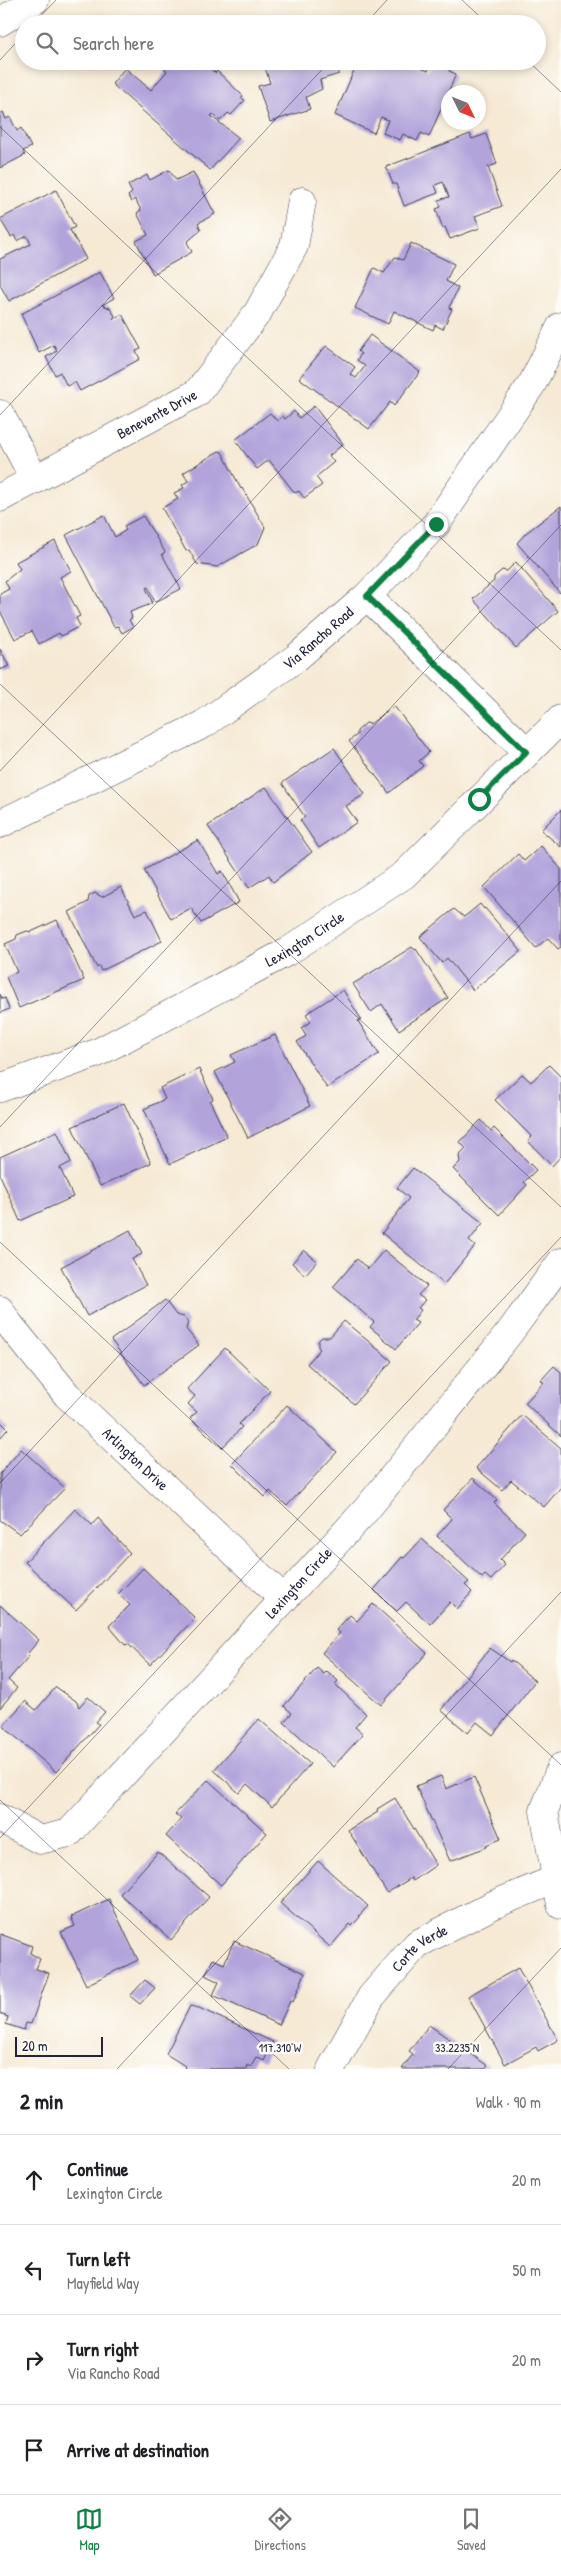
<!DOCTYPE html>
<html lang="en">
<head>
<meta charset="utf-8">
<style>
  :root { --surface:#fff; --page:#f6f6f6; --text:#202124; --muted:#757577; --line:#e0e0e0; --accent:#0b8043 }
  body { margin:0; font-family:"Patrick Hand",sans-serif; background:var(--page); color:var(--text) }
  .compass { position:absolute; left:441px; top:85px; width:45px; height:45px; border-radius:50%; background:var(--surface); box-shadow:0 2px 8px #0003; rotate:133deg }
  .scale { position:absolute; left:15px; bottom:12px; width:88px; box-sizing:border-box; padding-left:5px; border:2px solid #22223b; border-top:0; font-size:14px; line-height:18px; white-space:nowrap; color:#22223b; -webkit-text-stroke:4px #fdfcf7; paint-order:stroke }
  .stop { position:absolute; width:15px; height:15px; margin:-11px; border:4px solid #0b8043; border-radius:50%; background:#fff }
  .stop.end { background:#0b8043; border-color:#fff; box-shadow:0 1px 5px #0008 }
  .list { margin:0; padding:0; list-style:none }
  h2 { display:flex; justify-content:space-between; align-items:center; height:65px; margin:0; padding:0 20px; font-size:21px }
  h2 small { font-size:16px; font-weight:400; color:var(--muted) }
  .list li { display:grid; grid-template-columns:32px 1fr auto; gap:15px; align-items:center; box-sizing:border-box; height:90px; padding:0 20px; border-top:1px solid var(--line) }
  .list b { display:block; font-size:19px; white-space:nowrap }
  .list p { margin:0; font-size:16px; white-space:nowrap; color:var(--muted) }
  .list em { font-size:16px; font-style:normal; color:var(--muted) }
  .icon { flex:none; width:28px; height:28px; fill:none; stroke:currentColor; stroke-width:2; stroke-linecap:round; stroke-linejoin:round }
  .map { position:relative; flex:none; width:561px; height:2069px; overflow:hidden }
  .search { position:absolute; background:var(--surface); box-shadow:0 2px 8px #0003; left:15px; right:15px; top:15px; height:55px; display:flex; align-items:center; gap:12px; box-sizing:border-box; padding:0 18px; border-radius:28px; color:var(--muted); font-size:19px }
  .sheet { height:425px; background:var(--surface) }
  nav { display:flex; justify-content:space-around; align-items:center; box-sizing:border-box; height:70px; border-top:1px solid var(--line); background:var(--surface); font-size:14px; color:var(--muted) }
  nav a { display:grid; justify-items:center; gap:2px }
  nav .on { color:var(--accent) }
  .map>svg:first-child { display:block }
</style>
</head>
<body>
<div class="map">
<svg width="561" height="2069" viewBox="0 0 561 2069">
  <rect width="100%" height="100%" fill="#fdfcf7"/>
  <filter id="ink" filterUnits="userSpaceOnUse"><feTurbulence type="fractalNoise" baseFrequency=".02" numOctaves="2"/><feDisplacementMap in="SourceGraphic" scale="10" xChannelSelector="R" yChannelSelector="G"/><feConvolveMatrix kernelMatrix="1 2 1 2 8 2 1 2 1" color-interpolation-filters="sRGB"/></filter>
  <filter id="wash" filterUnits="userSpaceOnUse"><feTurbulence type="fractalNoise" baseFrequency=".0096" numOctaves="4" result="noise"/><feDisplacementMap in="SourceGraphic" scale="20" xChannelSelector="R" yChannelSelector="G"/><feGaussianBlur stdDeviation="1.12" result="paint"/><feColorMatrix in="noise" values="0 0 0 0 0 0 0 0 0 0 0 0 0 0 0 0 0 1.4 0 .05"/><feComposite in="paint" operator="in"/></filter>
  <g filter="url(#wash)">
    <rect width="100%" height="100%" fill="#f6ead5"/>
    <g id="blocks">
      <g fill="#b2a4db">
        <path d="M160,61H202L215,73L217,71L243,96L241,98L245,100L231,115L228,113L220,121L213,114L211,116L239,138L210,170L112,84L125,68L151,90L167,71L158,63Z"/>
        <path d="M263,61H335L339,74L320,80L322,89L306,97L310,109L270,122L258,86L270,83Z"/>
        <path d="M358,61H411V64L428,71L432,61H439L450,66L449,71L456,74L429,137L421,133L417,141L403,134L400,140L383,133L388,120L381,117L374,133L335,115Z"/>
        <path d="M3,112L6,119L10,117L17,131L21,128L31,147L23,151L25,155L0,168V114Z"/>
        <path d="M470,134L472,139L486,134L497,164L488,167L502,206L475,216L480,228L450,239L445,227L443,229L436,209L441,207L438,200L449,197L443,182L435,185L438,193L404,206L396,184H393L386,167Z"/>
        <path d="M169,170L176,180L193,172L215,214L198,223L201,230L187,242L192,252L153,274L136,241L148,235L137,213L141,210L135,199L131,202L128,196L132,193L128,185L147,175L150,180Z"/>
        <path d="M56,190L75,227L70,230L86,259L9,301L0,285V259L31,244L27,236L17,241L14,235L11,237L0,219Z"/>
        <path d="M411,243L454,264L446,281L458,288L449,308L452,309L443,329L435,325L433,330L394,311L388,324L355,308L374,268L384,273L395,257L403,260Z"/>
        <path d="M100,272L114,298L102,305L110,308L115,316L113,319L122,314L141,349L136,351L140,359L80,391L75,382L67,386L60,372L55,375L46,357L57,351L54,345L39,353L21,314Z"/>
        <path d="M370,335L420,372L394,406L390,402L369,429L299,378L326,346L355,367L350,374L356,378L365,366L357,360L361,354L358,351Z"/>
        <path d="M314,406L343,444L329,456L334,462L316,477L322,485L304,498L299,491L295,493L269,460L257,469L235,440L270,413L277,421L283,416L285,419L294,411L299,418Z"/>
        <path d="M219,451L222,452L241,489L242,488L265,527L258,544L217,567L197,564L189,550L186,551L162,508L178,499L174,493L184,488L182,485L188,481L183,473Z"/>
        <path d="M561,506V592L560,593L517,543L526,533Z"/>
        <path d="M104,515L115,537L126,530L124,526L143,516L165,552L162,554L181,589L155,602L148,587L146,588L152,601L151,604L130,612L132,618L129,620L133,627L122,633L118,626L114,627L66,535Z"/>
        <path d="M55,541L71,571L60,577L80,616L76,618L80,626L61,636L59,633L39,644L32,631L15,639L0,611V594L9,589L5,581L20,569L16,562Z"/>
        <path d="M516,562L558,611L516,648L473,599L494,581V577L502,570L507,571Z"/>
        <path d="M0,649L9,666L0,670Z"/>
        <path d="M394,706L429,752L419,761L423,766L389,793L349,741L357,735V731L366,723L370,724Z"/>
        <path d="M334,748L365,794L346,806L357,822L319,848L300,820L305,817L282,783Z"/>
        <path d="M266,787L312,852L273,882L269,875L249,888L208,826Z"/>
        <path d="M561,810V847L541,830Z"/>
        <path d="M198,840L218,874L222,871L239,902L201,923L191,908L171,919L144,870Z"/>
        <path d="M541,846L561,869V947L558,949L548,938L536,948L484,887L518,854L524,861Z"/>
        <path d="M121,887L135,915L147,910L162,941L101,971L99,966L97,968L69,912L88,902L89,896L95,893L102,897Z"/>
        <path d="M480,904L484,909L485,908L521,951L473,990L447,958L442,963L420,937L454,909L464,917Z"/>
        <path d="M57,920L84,980L19,1008L6,977L17,972L5,944L16,939L17,935L27,931L31,932Z"/>
        <path d="M412,947L415,950L416,949L448,998L399,1030L382,1004L371,1012L353,984Z"/>
        <path d="M343,990L361,1019L358,1021L379,1054L327,1088L297,1042L306,1036L301,1028L311,1022L306,1014Z"/>
        <path d="M0,994L2,999L5,998L9,1009L0,1013Z"/>
        <path d="M275,1035L310,1106L248,1138L215,1072L235,1062L231,1055Z"/>
        <path d="M549,1065L561,1077V1156L552,1166L528,1141L532,1137L495,1100L522,1074L531,1082Z"/>
        <path d="M199,1069L213,1099L210,1101L227,1137L170,1164L144,1109L165,1099L160,1088Z"/>
        <path d="M124,1103L151,1163L100,1186L72,1127Z"/>
        <path d="M481,1120L491,1131L494,1128L536,1170L524,1182L527,1185L499,1215L453,1169L460,1162L459,1156L466,1149L460,1142Z"/>
        <path d="M57,1131L71,1162L60,1168L73,1197L20,1221L0,1175V1157Z"/>
        <path d="M413,1168L483,1223L469,1241L475,1246L444,1284L382,1233L409,1198L397,1188Z"/>
        <path d="M130,1230L142,1254L132,1259L146,1285L87,1316L61,1267Z"/>
        <path d="M304,1250L317,1261L305,1275L292,1263Z"/>
        <path d="M384,1250L427,1286L418,1295L425,1300L418,1308L421,1310L413,1320L418,1323L396,1349L370,1327L374,1322L333,1287L357,1259L368,1269Z"/>
        <path d="M165,1300L176,1315L184,1317L188,1322L186,1329L199,1345L144,1385L111,1340Z"/>
        <path d="M344,1321L392,1361L354,1404L307,1364L320,1349L318,1347V1341L322,1337H330Z"/>
        <path d="M225,1348L270,1391L239,1424L242,1427L222,1448L190,1418L197,1412L188,1404L195,1396L187,1389Z"/>
        <path d="M554,1366L561,1372V1436L525,1403L544,1382L541,1380Z"/>
        <path d="M287,1405L337,1452L287,1506L270,1491L265,1497L232,1464Z"/>
        <path d="M522,1415L561,1448V1487L544,1507L511,1480L502,1490L476,1468Z"/>
        <path d="M0,1421L8,1429L0,1438Z"/>
        <path d="M21,1449L65,1488L20,1534L0,1520V1474Z"/>
        <path d="M473,1478L497,1500L494,1503L525,1532L500,1560L505,1565L491,1580L485,1575L482,1578L437,1536L452,1519L443,1510Z"/>
        <path d="M75,1509L92,1525L98,1518L130,1553L76,1610L25,1562Z"/>
        <path d="M422,1539L469,1582L465,1585L472,1592L457,1609L450,1602L430,1624L406,1602L397,1611L374,1590L402,1557L404,1558Z"/>
        <path d="M143,1568L195,1618L150,1665L128,1644L125,1645L109,1626L130,1605L118,1594Z"/>
        <path d="M373,1604L427,1653L381,1705L322,1653L340,1633L336,1630L350,1615L357,1621Z"/>
        <path d="M0,1605L39,1640L27,1654L29,1656L8,1680L17,1688L0,1708Z"/>
        <path d="M490,1648L510,1662L511,1660L535,1681L493,1735L477,1722L468,1733L441,1710Z"/>
        <path d="M317,1668L324,1674L327,1671L338,1681L335,1684L366,1714L355,1727L363,1734L333,1767L284,1722L292,1713L284,1706Z"/>
        <path d="M56,1687L76,1701L79,1707L88,1697L105,1712L96,1722L99,1724L56,1772L3,1726L25,1701L36,1710Z"/>
        <path d="M259,1719L310,1764L272,1807L247,1784L239,1793L214,1770Z"/>
        <path d="M441,1776L446,1789L474,1777L501,1839L486,1845L487,1847L450,1861L416,1786Z"/>
        <path d="M208,1780L267,1833L221,1885L166,1836L181,1819L175,1814Z"/>
        <path d="M395,1798L436,1865L413,1881L411,1878L387,1893L348,1830L378,1812L377,1809Z"/>
        <path d="M158,1852L209,1897L171,1940L120,1894Z"/>
        <path d="M318,1861L368,1906L359,1916L360,1917L352,1926L350,1924L330,1947L280,1903Z"/>
        <path d="M109,1899L138,1960L86,1985L61,1932L75,1926L71,1917Z"/>
        <path d="M0,1934L32,1946L30,1953L40,1959L36,1969L49,1973L31,2024L26,2023L24,2030L6,2024L8,2017L0,2014Z"/>
        <path d="M234,1941L305,1973L293,2002L290,2001L279,2025L213,1995L219,1982L205,1975L213,1959L224,1964Z"/>
        <path d="M518,1968L558,2040L538,2051L536,2047L505,2064L468,1996Z"/>
        <path d="M145,1980L155,1988L140,2004L130,1996Z"/>
        <path d="M190,2006L199,2008L273,2042L264,2061L256,2057L251,2067L247,2065L246,2069H184L185,2066L166,2054Z"/>
        <path d="M429,2025L488,2066L485,2069H402L413,2054L409,2051Z"/>
      </g>
    </g>
  </g>
  <g filter="url(#ink)">
    <use href="#blocks" fill-opacity="0" stroke="#424052" stroke-width="1"/>
    <g fill="none" stroke-linecap="round" stroke-linejoin="round">
      <defs>
        <g id="minor">
          <path d="M0,22L35,0"/>
          <path d="M0,414L35,480"/>
          <path id="s1" d="M0,498L197,393L258,312L294,246L302,201"/>
          <path d="M367,596L526,751"/>
          <path id="s2" d="M0,1088L97,1053L287,952L404,875L561,719"/>
          <path id="s3" d="M0,1310L9,1324L67,1395L284,1599"/>
          <path d="M561,1767L544,1811L561,1905"/>
          <path id="s4" d="M0,1818L40,1840L69,1833L366,1510L510,1332L561,1262"/>
          <path id="s5" d="M331,2069L371,1997L417,1944L493,1905L556,1879"/>
        </g>
        <g id="tertiary">
          <path id="s6" d="M0,824L204,724L296,658L367,596L436,524L532,384L561,326"/>
        </g>
      </defs>
      <use href="#minor" stroke="#424052" stroke-width="29"/>
      <use href="#tertiary" stroke="#424052" stroke-width="29"/>
      <use href="#minor" stroke="#fff" stroke-width="28"/>
      <use href="#tertiary" stroke="#fff" stroke-width="28"/>
    </g>
  </g>
  <g fill="none" stroke-linecap="round" stroke-linejoin="round" filter="url(#ink)">
    <path stroke="#0b8043" stroke-width="6" d="M436,524L367,596L526,752L479,799"/>
  </g>
  <path fill="none" stroke="#22223b" stroke-width="1" stroke-opacity="0.45" d="M462,0L488,24M33,24L56,0M365,24L387,0M0,60L24,34M528,61L561,92M0,127L561,650M0,415L330,61M0,684L561,1207M0,771L561,169M0,1127L561,525M0,1242L561,1765M0,1483L561,881M0,1800L289,2069M0,1838L561,1237M117,2069L561,1592M448,2069L561,1948"/>
  <g text-anchor="middle" stroke-width="5" stroke-linejoin="round" paint-order="stroke">
    <g font-size="15" fill="#22223b" stroke="#fdfcf7">
      <text dy="5" stroke="none"><textPath href="#s1" startOffset="178">Benevente Drive</textPath></text>
      <text dy="5" stroke="none"><textPath href="#s6" startOffset="370">Via Rancho Road</textPath></text>
      <text dy="5" stroke="none"><textPath href="#s2" startOffset="340">Lexington Circle</textPath></text>
      <text dy="5" stroke="none"><textPath href="#s3" startOffset="202">Arlington Drive</textPath></text>
      <text dy="5" stroke="none"><textPath href="#s4" startOffset="415">Lexington Circle</textPath></text>
      <text dy="5" stroke="none"><textPath href="#s5" startOffset="152">Corte Verde</textPath></text>
    </g>
  </g>
  <g font-size="12" text-anchor="middle" fill="#22223b" stroke="#fdfcf7" stroke-width="5" stroke-linejoin="round" paint-order="stroke">
    <text x="457" y="2052">33.2235°N</text>
    <text x="280" y="2052">117.310°W</text>
  </g>
</svg>
<svg class="compass" viewBox="-18 -18 36 36"><path d="M0-13l5 13h-10z" fill="#e53935"/><path d="M0 13l5-13h-10z" fill="#757577"/></svg>
<div class="scale">20 m</div>
<div class="stop" style="left:479px;top:799px"></div>
<div class="stop end" style="left:436px;top:524px"></div>
<div class="search"><svg class="icon" aria-label="search" viewBox="0 0 24 24"><circle cx="10" cy="10" r="6"/><path d="M15 15l6 6"/></svg>Search here</div>
</div>
<section class="sheet">
<h2>2 min<small>Walk · 90 m</small></h2>
<ul class="list">
<li><svg class="icon" aria-label="ahead" viewBox="0 0 24 24"><path d="M12 20V5M6 11l6-6 6 6"/></svg><div><b>Continue</b><p>Lexington Circle</p></div><em>20 m</em></li>
<li><svg class="icon" aria-label="left" viewBox="0 0 24 24"><path d="M17 20v-9H6M10 6l-5 5 5 5"/></svg><div><b>Turn left</b><p>Mayfield Way</p></div><em>50 m</em></li>
<li><svg class="icon" aria-label="right" viewBox="0 0 24 24"><path d="M7 20v-9h11M14 6l5 5-5 5"/></svg><div><b>Turn right</b><p>Via Rancho Road</p></div><em>20 m</em></li>
<li><svg class="icon" aria-label="arrive" viewBox="0 0 24 24"><path d="M6 21V4h12l-3 4 3 4H6"/></svg><div><b>Arrive at destination</b></div></li>
</ul>
</section>
<nav>
<a class="on"><svg class="icon" aria-label="map" viewBox="0 0 24 24"><path d="M3 6l6-2 6 2 6-2v14l-6 2-6-2-6 2zM9 4v14M15 6v14"/></svg>Map</a>
<a><svg class="icon" aria-label="directions" viewBox="0 0 24 24"><path d="M12 3l9 9-9 9-9-9zM9 14v-3h6M13 9l2 2-2 2"/></svg>Directions</a>
<a><svg class="icon" aria-label="saved" viewBox="0 0 24 24"><path d="M7 4h10v16l-5-4-5 4z"/></svg>Saved</a>
</nav>
</body>
</html>
